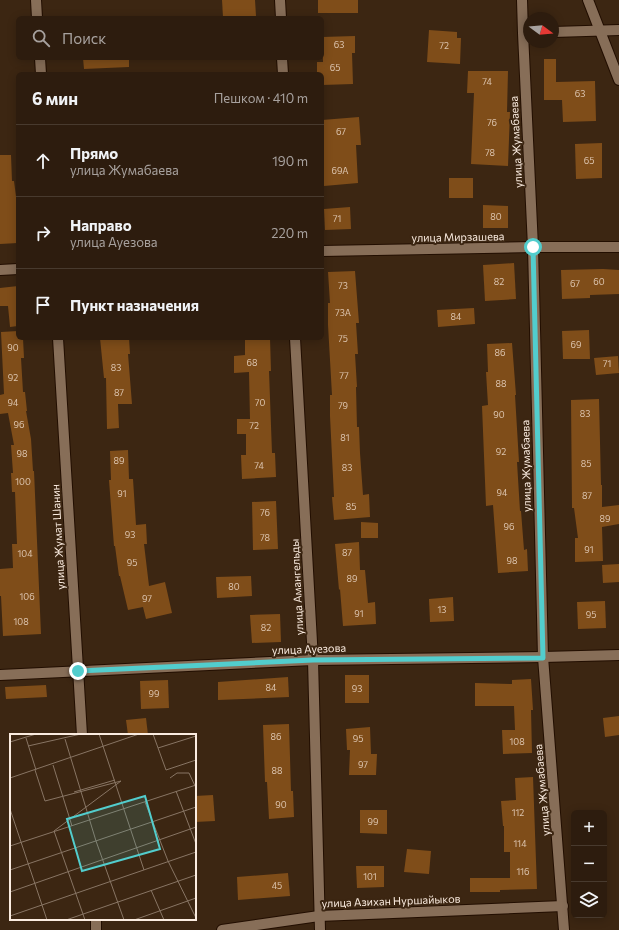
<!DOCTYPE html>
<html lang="ru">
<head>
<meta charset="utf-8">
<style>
  :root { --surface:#2d1c0e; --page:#39291c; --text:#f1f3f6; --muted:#a7a19e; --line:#483a2e }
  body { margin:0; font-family:Commissioner,sans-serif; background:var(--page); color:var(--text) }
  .controls { position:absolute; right:12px; bottom:12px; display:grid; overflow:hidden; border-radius:6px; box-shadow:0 2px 10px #0003 }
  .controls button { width:36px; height:36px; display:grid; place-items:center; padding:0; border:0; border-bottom:1px solid var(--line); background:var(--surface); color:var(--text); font:20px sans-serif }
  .compass { position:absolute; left:523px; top:12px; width:36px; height:36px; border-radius:50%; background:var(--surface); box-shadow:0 2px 10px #0003; rotate:106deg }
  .stop { position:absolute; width:12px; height:12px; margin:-9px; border:3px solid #52cdcd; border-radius:50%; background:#fff }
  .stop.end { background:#52cdcd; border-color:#fff; box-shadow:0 1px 4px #0008 }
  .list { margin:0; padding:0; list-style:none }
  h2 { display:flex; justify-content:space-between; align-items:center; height:52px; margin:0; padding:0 16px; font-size:17px }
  h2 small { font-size:13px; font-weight:400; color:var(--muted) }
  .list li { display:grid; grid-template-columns:26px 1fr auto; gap:12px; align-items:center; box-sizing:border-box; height:72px; padding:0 16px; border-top:1px solid var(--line) }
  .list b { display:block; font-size:15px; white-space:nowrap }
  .list p { margin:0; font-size:13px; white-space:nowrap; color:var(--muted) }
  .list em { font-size:13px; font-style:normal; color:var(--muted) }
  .icon { flex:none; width:22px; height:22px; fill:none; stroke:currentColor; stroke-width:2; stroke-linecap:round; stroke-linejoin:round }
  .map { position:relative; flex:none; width:619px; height:930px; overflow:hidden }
  .search { position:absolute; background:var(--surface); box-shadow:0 2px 10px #0003; left:16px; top:16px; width:308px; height:44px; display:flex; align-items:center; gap:10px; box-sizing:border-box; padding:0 14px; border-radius:6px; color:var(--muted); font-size:15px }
  .panel { position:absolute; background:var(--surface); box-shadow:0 2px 10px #0003; left:16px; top:72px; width:308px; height:268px; border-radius:6px }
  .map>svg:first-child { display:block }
</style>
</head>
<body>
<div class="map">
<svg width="619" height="930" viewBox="0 0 619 930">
  <rect width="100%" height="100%" fill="#3c2612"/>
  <g fill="#7f4d19">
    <path d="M222,0H255L256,16L223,17Z"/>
    <rect x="318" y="0" width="40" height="13"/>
    <path d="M429,30L457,32V38H461L460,64L427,62Z"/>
    <path d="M355,36V53H352L353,84L322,85V74H317V62H323L322,37Z"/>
    <path d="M83,58H129V67L84,69Z"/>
    <path d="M544,59H556V82L595,81L596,121L563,122L562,100H544Z"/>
    <path d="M468,71H508L507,112H510L508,166L471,164L474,93H467Z"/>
    <path d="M359,117L361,145H356L358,183L324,186L322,154V120Z"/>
    <path d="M602,143V178L576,179L575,144Z"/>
    <path d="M0,155H11L12,181H14L18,212V243L0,244Z"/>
    <rect x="449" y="178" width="24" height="20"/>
    <path d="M483,205L508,206V228H483Z"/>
    <path d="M350,207L351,229L325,230L324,209Z"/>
    <path d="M514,263L516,299L485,301L483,265Z"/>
    <path d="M603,269L619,270V294L590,295V298L562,299L561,270Z"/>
    <path d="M355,271L359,323H356L358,354H355L357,387H356L357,427H359L360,453L363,495L369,494L370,517L334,520L332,497H334L330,416V395H332L328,325V303H330L328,272Z"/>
    <path d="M18,286V326L10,327L8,306H0V288Z"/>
    <path d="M474,308L475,324L438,327L437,310Z"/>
    <path d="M589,330L590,359H563L562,331Z"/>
    <path d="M18,331V338H23L24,358H21L23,392H25L27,411H26L31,439L33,471H34L41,634L3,636L1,596H0V569L13,568L12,544H17L15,492H12L11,473H13L11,445H14L8,413L0,414V395L4,394L1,332Z"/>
    <path d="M100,338H129L130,354H128L132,404H118L119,428L107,429L106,378H104Z"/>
    <path d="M245,338H270L271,371H269L272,453H275L276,477L242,479L241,455H246V434H237V419H250L249,372L234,373V356L245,355Z"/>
    <path d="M512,343L516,395H515L519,462H517L520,511H521L524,550L527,549L528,571L498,573L493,505L486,506L482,406L488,405L486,372H488L487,344Z"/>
    <path d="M618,356L619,373L596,375L594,358Z"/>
    <path d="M599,399L601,485H602V507L619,505V524L602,527L603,561L575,562V538H578L574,508H572L571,400Z"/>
    <path d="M128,450L129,479H133L136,525L146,524L147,544H144L149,586L165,582L172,613L146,619L143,607L128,610L120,576H119L115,546H114L109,480H111L110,451Z"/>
    <path d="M276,501L278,549L253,550L252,502Z"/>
    <path d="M361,522L378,523V538H361Z"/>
    <path d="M359,542L360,570H365L368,603L375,602L376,624L343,626L340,589L339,590L335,544Z"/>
    <path d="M619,564V582L603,583L602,565Z"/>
    <path d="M251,576L252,596L217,598L216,577Z"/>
    <path d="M453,597L454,621L430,622L429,599Z"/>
    <path d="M605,601L606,628L578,629L577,602Z"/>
    <path d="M280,614L281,642L252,643L250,615Z"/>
    <rect x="345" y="675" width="24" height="28"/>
    <path d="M288,677L289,697L218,700V682Z"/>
    <path d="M531,679L533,710H531L532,753L503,754L502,730H515L514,706H475V683L512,684V680Z"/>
    <path d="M168,680L169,708L141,709L140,681Z"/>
    <path d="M46,685L47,697L6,699L5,687Z"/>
    <path d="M619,716V735L605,737L603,718Z"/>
    <path d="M146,718L148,735H128L126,720Z"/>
    <path d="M289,724L291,791H293L294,817L269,819L267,782H265L263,725Z"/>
    <path d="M370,727L371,754H377L376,775H349L350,750H347L346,729Z"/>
    <path d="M533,777L537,889L500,890V892H470V878H510V852H504V826H503L501,801L516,800L515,778Z"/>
    <path d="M213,795L215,821L195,822V796Z"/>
    <path d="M360,810H387V834L360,833Z"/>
    <path d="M407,849L431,851L429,874L404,872Z"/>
    <path d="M356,866H384V887L357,888Z"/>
    <path d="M288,873L290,896L238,900L237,877Z"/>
  </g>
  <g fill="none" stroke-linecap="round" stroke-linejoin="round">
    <defs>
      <g id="minor">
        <path d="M36,0L37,18"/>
        <path d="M280,0L281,18"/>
        <path d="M522,0L523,33L533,247L543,657L564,930"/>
        <path d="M588,0L619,80"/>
        <path d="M553,32L619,30"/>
        <path d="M40,58L41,74"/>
        <path d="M282,58L283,74"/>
        <path d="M322,251L533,247H619"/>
        <path d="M0,270L18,269"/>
        <path d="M58,338L82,735"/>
        <path d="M295,338L313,660L320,930"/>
        <path d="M0,675L313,660L543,657L619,655"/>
        <path d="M96,919V930"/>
        <path d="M222,930L319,916L563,906"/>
      </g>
    </defs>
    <use href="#minor" stroke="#220e00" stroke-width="12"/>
    <use href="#minor" stroke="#876e58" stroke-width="10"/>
  </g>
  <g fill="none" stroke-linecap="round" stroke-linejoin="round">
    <path stroke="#52cdcd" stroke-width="5" d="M78,671L313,660L543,658L533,247"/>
  </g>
  <g text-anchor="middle" stroke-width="4" stroke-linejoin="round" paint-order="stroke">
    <g font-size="9" fill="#dcc4ae">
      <text x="339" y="48">63</text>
      <text x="444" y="49">72</text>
      <text x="335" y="71">65</text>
      <text x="487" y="85">74</text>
      <text x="580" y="97">63</text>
      <text x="492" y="126">76</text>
      <text x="341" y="135">67</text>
      <text x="490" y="156">78</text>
      <text x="589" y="164">65</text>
      <text x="340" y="174">69А</text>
      <text x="496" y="220">80</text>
      <text x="337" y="222">71</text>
      <text x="499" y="285">82</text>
      <text x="599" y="285">60</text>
      <text x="575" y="287">67</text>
      <text x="343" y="289">73</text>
      <text x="343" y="316">73А</text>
      <text x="456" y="320">84</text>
      <text x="343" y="342">75</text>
      <text x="576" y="348">69</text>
      <text x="13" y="351">90</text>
      <text x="500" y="356">86</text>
      <text x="252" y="366">68</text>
      <text x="607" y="367">71</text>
      <text x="116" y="371">83</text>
      <text x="344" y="379">77</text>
      <text x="13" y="381">92</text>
      <text x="501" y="387">88</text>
      <text x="119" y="396">87</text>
      <text x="13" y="406">94</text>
      <text x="260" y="406">70</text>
      <text x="343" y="409">79</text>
      <text x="585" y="417">83</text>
      <text x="499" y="418">90</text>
      <text x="19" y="428">96</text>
      <text x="254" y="429">72</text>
      <text x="345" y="441">81</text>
      <text x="501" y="455">92</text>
      <text x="22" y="457">98</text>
      <text x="119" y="464">89</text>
      <text x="586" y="467">85</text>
      <text x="259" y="469">74</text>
      <text x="347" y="471">83</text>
      <text x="23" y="485">100</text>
      <text x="502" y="496">94</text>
      <text x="122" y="497">91</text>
      <text x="587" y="499">87</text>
      <text x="351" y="510">85</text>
      <text x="265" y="516">76</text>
      <text x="605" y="522">89</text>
      <text x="509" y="530">96</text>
      <text x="130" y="538">93</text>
      <text x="265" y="541">78</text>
      <text x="589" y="553">91</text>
      <text x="347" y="556">87</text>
      <text x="25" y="557">104</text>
      <text x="512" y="564">98</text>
      <text x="132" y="566">95</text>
      <text x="352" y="582">89</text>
      <text x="234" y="590">80</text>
      <text x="27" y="600">106</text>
      <text x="147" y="602">97</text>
      <text x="442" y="613">13</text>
      <text x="359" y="617">91</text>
      <text x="591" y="618">95</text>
      <text x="21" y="625">108</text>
      <text x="266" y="631">82</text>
      <text x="271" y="691">84</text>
      <text x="357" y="692">93</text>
      <text x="154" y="697">99</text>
      <text x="276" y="740">86</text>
      <text x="358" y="742">95</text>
      <text x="517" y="745">108</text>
      <text x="363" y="768">97</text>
      <text x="277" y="774">88</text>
      <text x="281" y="808">90</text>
      <text x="518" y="816">112</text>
      <text x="373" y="825">99</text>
      <text x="520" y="847">114</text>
      <text x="523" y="875">116</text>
      <text x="370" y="880">101</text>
      <text x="277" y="889">45</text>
    </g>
    <g font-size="11" fill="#fbece0" stroke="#3c2612">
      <text transform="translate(516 142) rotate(-93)" y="4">улица Жумабаева</text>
      <text transform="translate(458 237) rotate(-1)" y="4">улица Мирзашева</text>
      <text transform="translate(526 466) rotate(-91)" y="4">улица Жумабаева</text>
      <text transform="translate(58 537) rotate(-93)" y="4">улица Жумат Шанин</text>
      <text transform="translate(297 587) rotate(-93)" y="4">улица Амангельды</text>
      <text transform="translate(309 649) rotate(-2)" y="4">улица Ауезова</text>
      <text transform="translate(542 790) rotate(-95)" y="4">улица Жумабаева</text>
      <text transform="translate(391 901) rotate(-2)" y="4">улица Азихан Нуршайыков</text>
    </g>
  </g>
  <g transform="translate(10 734)">
    <rect width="186" height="186" fill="#3c2612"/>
    <path fill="none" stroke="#887564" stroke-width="1" d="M89,0L134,136M143,0L156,36L186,26M16,4L26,36M55,5L86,107L114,186M0,8L26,0M18,12L71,0M148,14L186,2M43,31L62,92M25,36L35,67L111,47L44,97L75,186M0,44L129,0M160,44L167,39H179L186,54M166,57L186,110M64,58L105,46M135,68L158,127L186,184M0,75L37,186M0,112L186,51M0,136L186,73M141,156L154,186M0,158L186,93M0,182L186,118M56,186L186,141M124,186L186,164"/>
    <path fill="#52cdcd" fill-opacity="0.15" stroke="#52cdcd" stroke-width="2" d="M135,62L150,115L72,137L57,85Z"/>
    <rect width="186" height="186" fill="none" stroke="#fbece0" stroke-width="2"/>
  </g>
</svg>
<div class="controls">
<button>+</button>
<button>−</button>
<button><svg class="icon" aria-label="layers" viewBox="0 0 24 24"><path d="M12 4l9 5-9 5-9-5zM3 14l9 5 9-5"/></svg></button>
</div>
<svg class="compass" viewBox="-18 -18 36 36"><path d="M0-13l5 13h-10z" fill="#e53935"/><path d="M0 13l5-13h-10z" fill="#a7a19e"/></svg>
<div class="stop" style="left:533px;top:247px"></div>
<div class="stop end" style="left:78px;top:671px"></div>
<div class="search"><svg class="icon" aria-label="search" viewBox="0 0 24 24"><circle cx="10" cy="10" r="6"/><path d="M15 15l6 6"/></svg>Поиск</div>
<section class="panel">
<h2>6 мин<small>Пешком · 410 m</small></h2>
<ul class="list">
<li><svg class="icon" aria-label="ahead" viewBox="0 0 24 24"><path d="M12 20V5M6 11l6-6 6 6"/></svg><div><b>Прямо</b><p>улица Жумабаева</p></div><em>190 m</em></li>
<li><svg class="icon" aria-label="right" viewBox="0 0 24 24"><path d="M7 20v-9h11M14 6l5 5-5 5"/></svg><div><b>Направо</b><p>улица Ауезова</p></div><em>220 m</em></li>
<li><svg class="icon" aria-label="arrive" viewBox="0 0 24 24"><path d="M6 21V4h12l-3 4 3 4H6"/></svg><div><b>Пункт назначения</b></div></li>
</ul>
</section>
</div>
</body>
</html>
